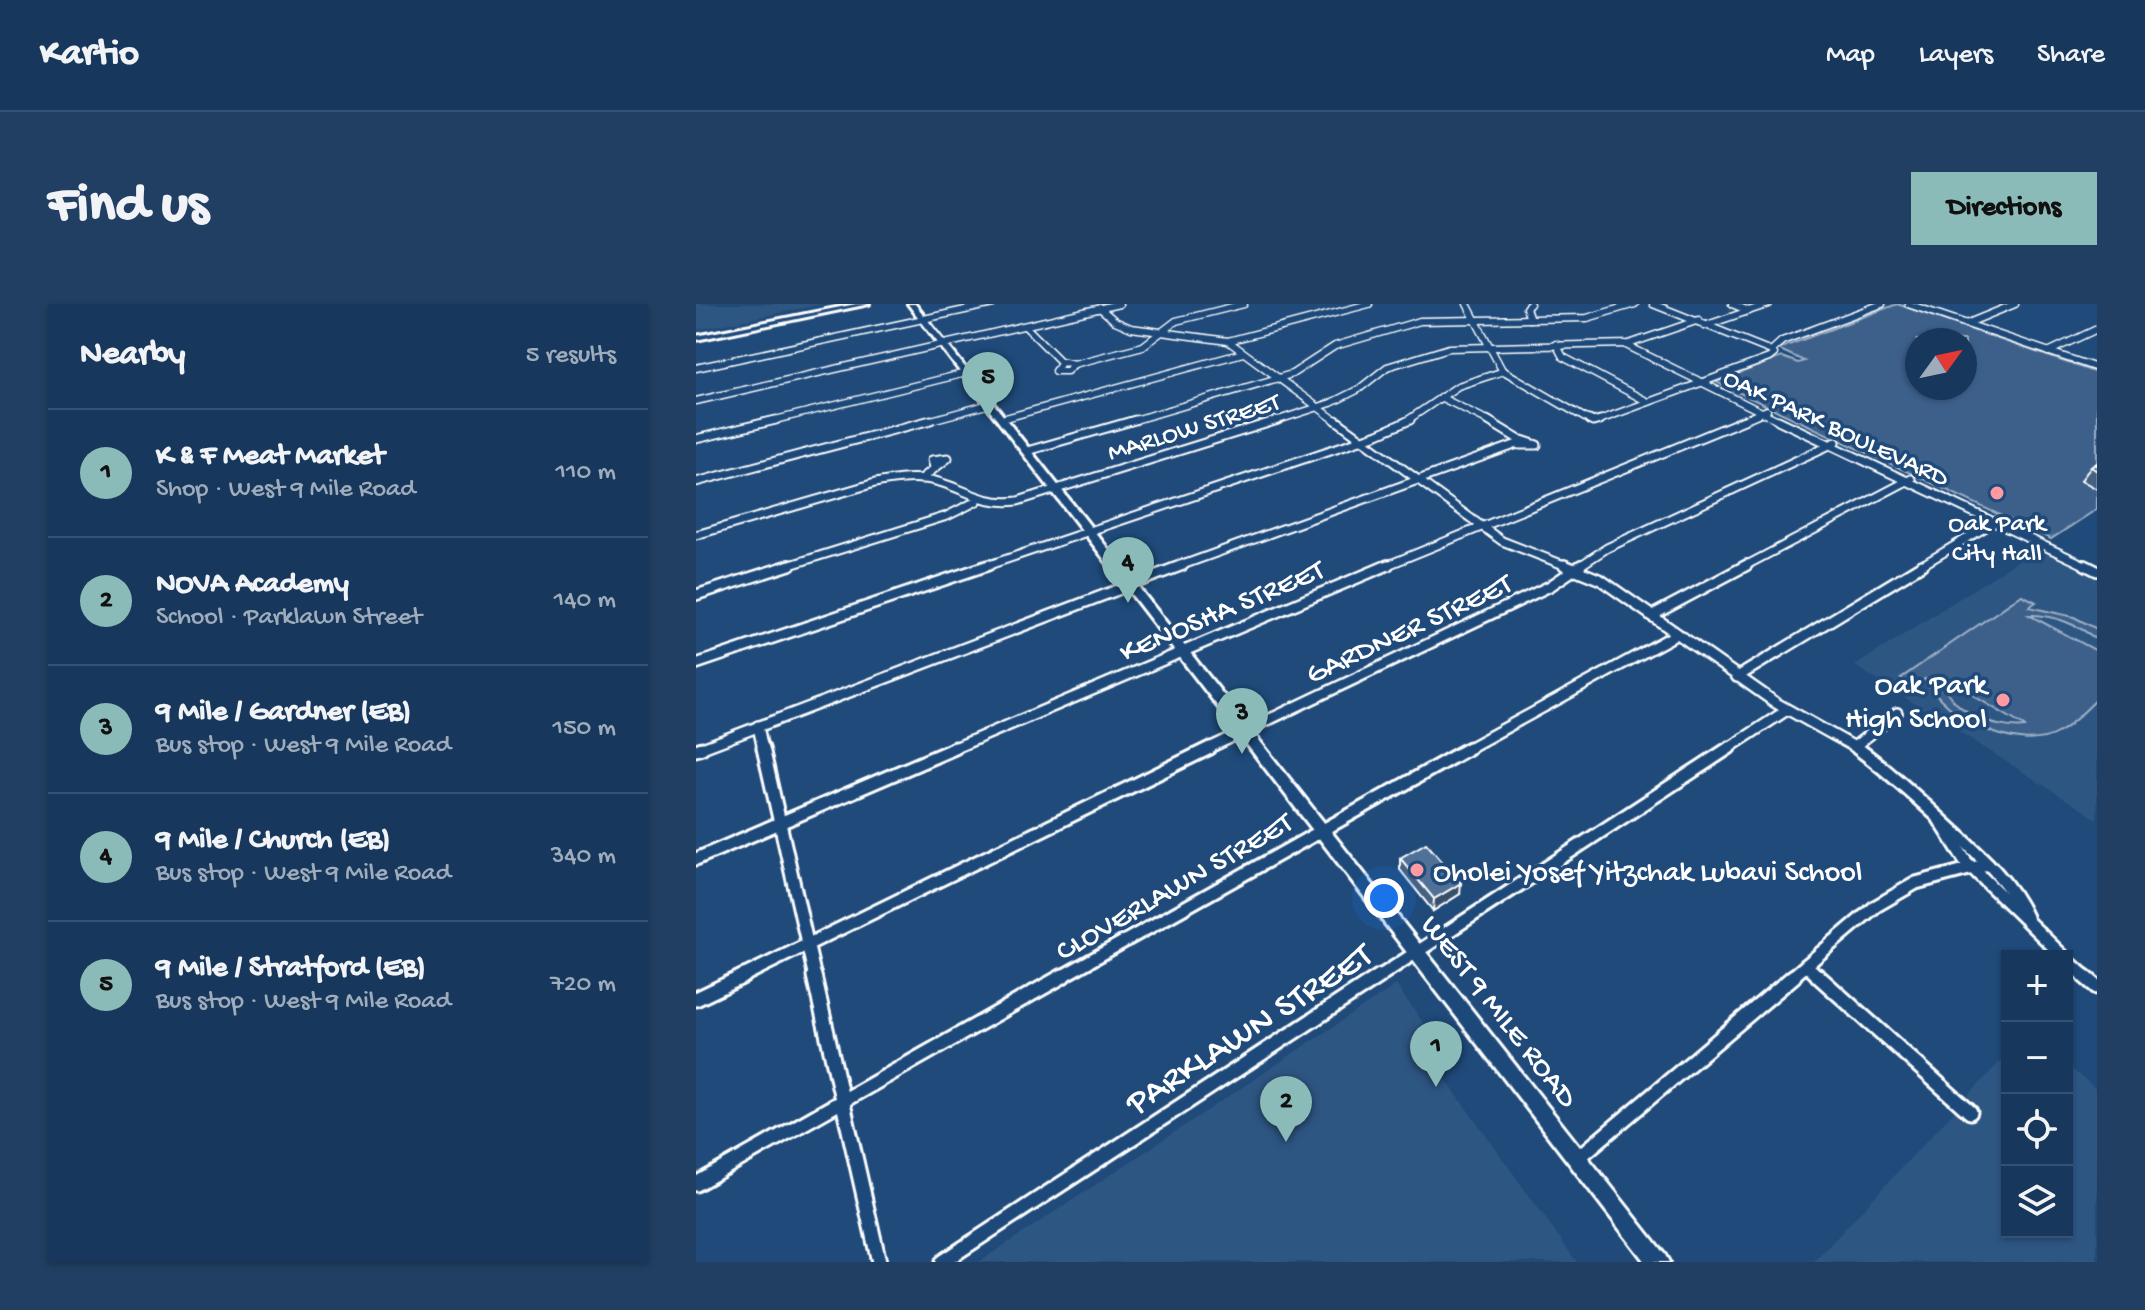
<!DOCTYPE html>
<html lang="en">
<head>
<meta charset="utf-8">
<style>
  :root { --surface:#17385c; --page:#203f62; --text:#f1f3f6; --muted:#9eacbb; --line:#365272; --accent:#8bbbb9 }
  body { margin:0; font-family:"Gochi Hand",sans-serif; background:var(--page); color:var(--text) }
  .controls { position:absolute; right:24px; bottom:24px; display:grid; overflow:hidden; border-radius:0px; box-shadow:0 2px 6px #0004 }
  .controls button { width:72px; height:72px; display:grid; place-items:center; padding:0; border:0; border-bottom:2px solid var(--line); background:var(--surface); color:var(--text); font:40px sans-serif }
  .compass { position:absolute; left:1209px; top:24px; width:72px; height:72px; border-radius:50%; background:var(--surface); box-shadow:0 2px 6px #0004; rotate:57deg }
  .you { position:absolute; left:688px; top:594px; width:28px; height:28px; margin:-20px; border:6px solid #fff; border-radius:50%; background:#1a73e8; box-shadow:0 0 0 12px #1a73e833 }
  .badge { display:grid; place-items:center; width:52px; height:52px; border-radius:50%; background:var(--accent); color:#111; font-size:26px; font-weight:700 }
  .pin { position:absolute; translate:-50% -66px; filter:drop-shadow(0 2px 4px #0008) }
  .pin::after { content:''; position:absolute; top:42px; width:28px; height:24px; background:inherit; clip-path:polygon(0 0,100% 0,50% 100%) }
  .list { margin:0; padding:0; list-style:none }
  h2 { display:flex; justify-content:space-between; align-items:center; height:104px; margin:0; padding:0 32px; font-size:34px }
  h2 small { font-size:26px; font-weight:400; color:var(--muted) }
  .list li { display:grid; grid-template-columns:52px 1fr auto; gap:24px; align-items:center; box-sizing:border-box; height:128px; padding:0 32px; border-top:2px solid var(--line) }
  .list b { display:block; font-size:30px; white-space:nowrap }
  .list p { margin:0; font-size:26px; white-space:nowrap; color:var(--muted) }
  .list em { font-size:26px; font-style:normal; color:var(--muted) }
  .icon { flex:none; width:44px; height:44px; fill:none; stroke:currentColor; stroke-width:2; stroke-linecap:round; stroke-linejoin:round }
  .map { position:relative; flex:none; width:1401px; height:958px; overflow:hidden; border-radius:0px }
  header { display:flex; align-items:center; gap:48px; box-sizing:border-box; height:112px; padding:0 40px; background:var(--surface); border-bottom:2px solid var(--line) }
  header strong { font-size:38px }
  nav { display:flex; gap:44px; margin-inline-start:auto; font-size:28px }
  .intro { display:flex; align-items:center; justify-content:space-between; box-sizing:border-box; height:192px; padding:0 48px }
  h1 { margin:0; font-size:56px }
  .button { padding:20px 36px; border-radius:0px; background:var(--accent); color:#111; font-size:28px; font-weight:700 }
  main { display:flex; gap:48px; padding:0 48px }
  aside { flex:1; background:var(--surface); border-radius:0px; box-shadow:0 2px 6px #0004 }
  .map>svg:first-child { display:block }
</style>
</head>
<body>
<header>
<strong>Kartio</strong>
<nav><a>Map</a><a>Layers</a><a>Share</a></nav>
</header>
<div class="intro"><h1>Find us</h1><a class="button">Directions</a></div>
<main>
<aside>
<h2>Nearby<small>5 results</small></h2>
<ul class="list">
<li><span class="badge">1</span><div><b>K &amp; F Meat Market</b><p>Shop · West 9 Mile Road</p></div><em>110 m</em></li>
<li><span class="badge">2</span><div><b>NOVA Academy</b><p>School · Parklawn Street</p></div><em>140 m</em></li>
<li><span class="badge">3</span><div><b>9 Mile / Gardner (EB)</b><p>Bus stop · West 9 Mile Road</p></div><em>150 m</em></li>
<li><span class="badge">4</span><div><b>9 Mile / Church (EB)</b><p>Bus stop · West 9 Mile Road</p></div><em>340 m</em></li>
<li><span class="badge">5</span><div><b>9 Mile / Stratford (EB)</b><p>Bus stop · West 9 Mile Road</p></div><em>720 m</em></li>
</ul>
</aside>
<div class="map">
<svg width="1401" height="958" viewBox="0 0 1401 958">
  <rect width="100%" height="100%" fill="#1f4a7a"/>
  <filter id="ink" filterUnits="userSpaceOnUse"><feTurbulence type="fractalNoise" baseFrequency=".0125" numOctaves="2"/><feDisplacementMap in="SourceGraphic" scale="16" xChannelSelector="R" yChannelSelector="G"/><feConvolveMatrix kernelMatrix="1 2 1 2 8 2 1 2 1" color-interpolation-filters="sRGB"/></filter>
  <g filter="url(#ink)">
    <g fill="#2e5683">
      <path d="M0,0H127L0,26Z"/>
      <path d="M1335,248L1346,253L1352,249L1401,272V515L1159,362Z"/>
      <path d="M700,681L742,739L730,748L881,958H283Z"/>
      <path d="M1311,750V928H1371V761L1401,786V958H1118Z"/>
    </g>
    <g fill="#3c618b" stroke="#9eb0c5" stroke-width="2" fill-rule="evenodd">
      <path d="M1201,0L1401,69V205L1355,235L1020,78L1086,53L1102,59L1108,57L1082,45ZM1221,36H1269V84H1221Z"/>
      <path d="M1326,291L1340,298L1333,303L1378,313L1401,325V336C1383,321 1356,310 1333,311L1401,347V395C1389,406 1377,420 1363,428C1322,453 1249,412 1229,375L1218,382L1205,374ZM1246,373L1328,422L1329,423C1300,427 1249,405 1246,373Z"/>
    </g>
    <g fill="none" stroke-linecap="round" stroke-linejoin="round">
      <defs>
        <g id="minor-far4">
          <path d="M771,0L806,66L896,118"/>
          <path d="M834,0L830,4L834,15"/>
          <path d="M957,0L1075,47"/>
          <path d="M1036,0L1053,7"/>
          <path d="M1212,0L1401,64"/>
          <path d="M404,4L419,17L435,24L532,37L642,118"/>
          <path d="M1270,20L1319,0"/>
          <path d="M329,22L364,57L378,60L447,42L480,17L548,0"/>
          <path d="M1008,22L1073,0"/>
          <path d="M532,37L673,0"/>
          <path d="M860,40L867,53L952,98"/>
          <path d="M928,40L1086,118"/>
          <path d="M1352,48L1401,25"/>
          <path d="M366,58L359,67H371L378,60"/>
          <path d="M0,64L297,0"/>
          <path d="M744,93L795,118"/>
          <path d="M0,97L423,0"/>
          <path d="M306,115L547,49"/>
          <path d="M71,118L270,69"/>
          <path d="M228,118L294,100"/>
          <path d="M432,118L596,70L639,42L724,17L891,14L939,0"/>
          <path d="M576,118L635,99L663,85L691,63L753,44L933,40L1003,16"/>
          <path d="M709,118L762,82L808,67"/>
          <path d="M898,118L1073,54L1078,50L1075,47L1086,37L1186,0"/>
          <path d="M1043,118L1071,106"/>
        </g>
        <g id="minor-far3">
          <path d="M640,116L806,237L873,263"/>
          <path d="M893,116L897,118L904,116"/>
          <path d="M1082,116L1393,263"/>
          <path d="M0,135L80,116"/>
          <path d="M824,141H841L826,136"/>
          <path d="M331,147L439,116"/>
          <path d="M225,175L252,154L236,156L238,163"/>
          <path d="M0,178L235,116"/>
          <path d="M0,231L179,179C200,175 222,172 243,178C274,187 287,201 322,197L582,116"/>
          <path d="M88,263L251,212L281,197"/>
          <path d="M287,263L682,130L714,116"/>
          <path d="M481,263L827,138L791,116"/>
          <path d="M687,263L1048,116"/>
          <path d="M882,263L911,244L1140,138"/>
          <path d="M1047,263L1215,175"/>
          <path d="M1223,263L1300,217"/>
        </g>
        <g id="minor-far2">
          <path d="M868,261L905,276L1080,399L1164,446"/>
          <path d="M1389,261L1401,267"/>
          <path d="M0,291L94,261"/>
          <path d="M955,312L1051,261"/>
          <path d="M0,360L293,261"/>
          <path d="M1041,373L1226,261"/>
          <path d="M62,422L67,446"/>
          <path d="M1159,442L1201,409"/>
          <path d="M1,446L487,261"/>
          <path d="M254,446L692,261"/>
          <path d="M509,446L854,282L885,261"/>
          <path d="M769,446L981,330"/>
          <path d="M1030,446L1091,406"/>
        </g>
        <g id="minor-far1">
          <path d="M67,444L119,674"/>
          <path d="M1161,444C1190,465 1215,488 1241,512C1274,543 1311,571 1330,613"/>
          <path d="M0,446L6,444"/>
          <path d="M1243,515L1270,558L1367,652"/>
          <path d="M0,555L259,444"/>
          <path d="M1371,656L1391,674"/>
          <path d="M1110,661L1124,674"/>
          <path d="M43,674L514,444"/>
          <path d="M363,674L773,444"/>
          <path d="M681,674L1033,444"/>
          <path d="M1095,674L1180,602L1220,579L1292,560"/>
        </g>
        <g id="minor">
          <path d="M118,672L183,958"/>
          <path d="M1122,672L1274,808"/>
          <path d="M1388,672L1401,683"/>
          <path d="M0,695L48,672"/>
          <path d="M882,854L1098,672"/>
          <path d="M0,880L367,672"/>
          <path d="M246,958L684,672"/>
        </g>
        <g id="major">
          <path d="M160,0H173L0,36V32Z"/>
          <path d="M212,0H219L969,951L973,958H949Z"/>
        </g>
      </defs>
      <use href="#minor-far4" stroke="#fff" stroke-width="9"/>
      <use href="#minor-far3" stroke="#fff" stroke-width="11"/>
      <use href="#minor-far2" stroke="#fff" stroke-width="14"/>
      <use href="#minor-far1" stroke="#fff" stroke-width="17"/>
      <use href="#minor" stroke="#fff" stroke-width="19"/>
      <use href="#major" stroke="#fff" stroke-width="6"/>
      <use href="#minor-far4" stroke="#1f4a7a" stroke-width="6"/>
      <use href="#minor-far3" stroke="#1f4a7a" stroke-width="7"/>
      <use href="#minor-far2" stroke="#1f4a7a" stroke-width="9"/>
      <use href="#minor-far1" stroke="#1f4a7a" stroke-width="11"/>
      <use href="#minor" stroke="#1f4a7a" stroke-width="13"/>
      <use href="#major" fill="#1f4a7a" fill-rule="evenodd"/>
    </g>
    <g fill="#456182" stroke="#fff" stroke-width="2">
      <path d="M1401,159V185L1385,176L1395,163Z"/>
      <path d="M704,554L764,590L737,607L704,566Z"/>
    </g>
    <path fill="#384f6a" stroke="#fff" stroke-width="2" d="M765,579L764,590L737,607L738,595Z"/>
    <g fill="#507197" stroke="#fff" stroke-width="2">
      <path d="M1401,159V167L1395,163Z"/>
      <path d="M730,539L765,579L738,595L704,554Z"/>
    </g>
  </g>
  <g fill="#ff9aa2" stroke="#1f4a7a" stroke-width="3">
    <circle cx="1301" cy="189" r="8"/>
    <circle cx="1307" cy="396" r="8"/>
    <circle cx="721" cy="566" r="8"/>
  </g>
  <g text-anchor="middle" stroke-width="7" stroke-linejoin="round" paint-order="stroke">
    <g font-size="26" fill="#fff" stroke="#1f4a7a">
      <text transform="translate(497 121) rotate(-17)" y="9">MARLOW STREET</text>
      <text transform="translate(1141 122) rotate(25)" y="9">OAK PARK BOULEVARD</text>
    </g>
    <g font-size="26" fill="#fff" stroke="#1f4a7a">
      <text x="1301" y="226">Oak Park<tspan x="1301" dy="30">City Hall</tspan></text>
    </g>
    <g font-size="30" fill="#fff" stroke="#1f4a7a">
      <text transform="translate(525 305) rotate(-23)" y="10">KENOSHA STREET</text>
      <text transform="translate(712 323) rotate(-25)" y="10">GARDNER STREET</text>
      <text transform="translate(477 581) rotate(-30)" y="10">CLOVERLAWN STREET</text>
      <text transform="translate(805 706) rotate(52)" y="10">WEST 9 MILE ROAD</text>
    </g>
    <g font-size="30" fill="#fff" stroke="#1f4a7a" text-anchor="end">
      <text x="1291" y="389">Oak Park<tspan x="1291" dy="34">High School</tspan></text>
      <text x="737" y="576" text-anchor="start">Oholei Yosef Yitzchak Lubavi School</text>
    </g>
    <g font-size="36" fill="#fff" stroke="#1f4a7a">
      <text transform="translate(551 722) rotate(-33)" y="13">PARKLAWN STREET</text>
    </g>
  </g>
</svg>
<div class="controls">
<button>+</button>
<button>−</button>
<button><svg class="icon" aria-label="locate" viewBox="0 0 24 24"><circle cx="12" cy="12" r="6"/><path d="M12 2v4M12 18v4M2 12h4M18 12h4"/></svg></button>
<button><svg class="icon" aria-label="layers" viewBox="0 0 24 24"><path d="M12 4l9 5-9 5-9-5zM3 14l9 5 9-5"/></svg></button>
</div>
<svg class="compass" viewBox="-18 -18 36 36"><path d="M0-13l5 13h-10z" fill="#e53935"/><path d="M0 13l5-13h-10z" fill="#9eacbb"/></svg>
<div class="you"></div>
<div class="pin badge" style="left:740px;top:783px">1</div>
<div class="pin badge" style="left:590px;top:838px">2</div>
<div class="pin badge" style="left:546px;top:450px">3</div>
<div class="pin badge" style="left:432px;top:299px">4</div>
<div class="pin badge" style="left:292px;top:114px">5</div>
</div>
</main>
</body>
</html>
